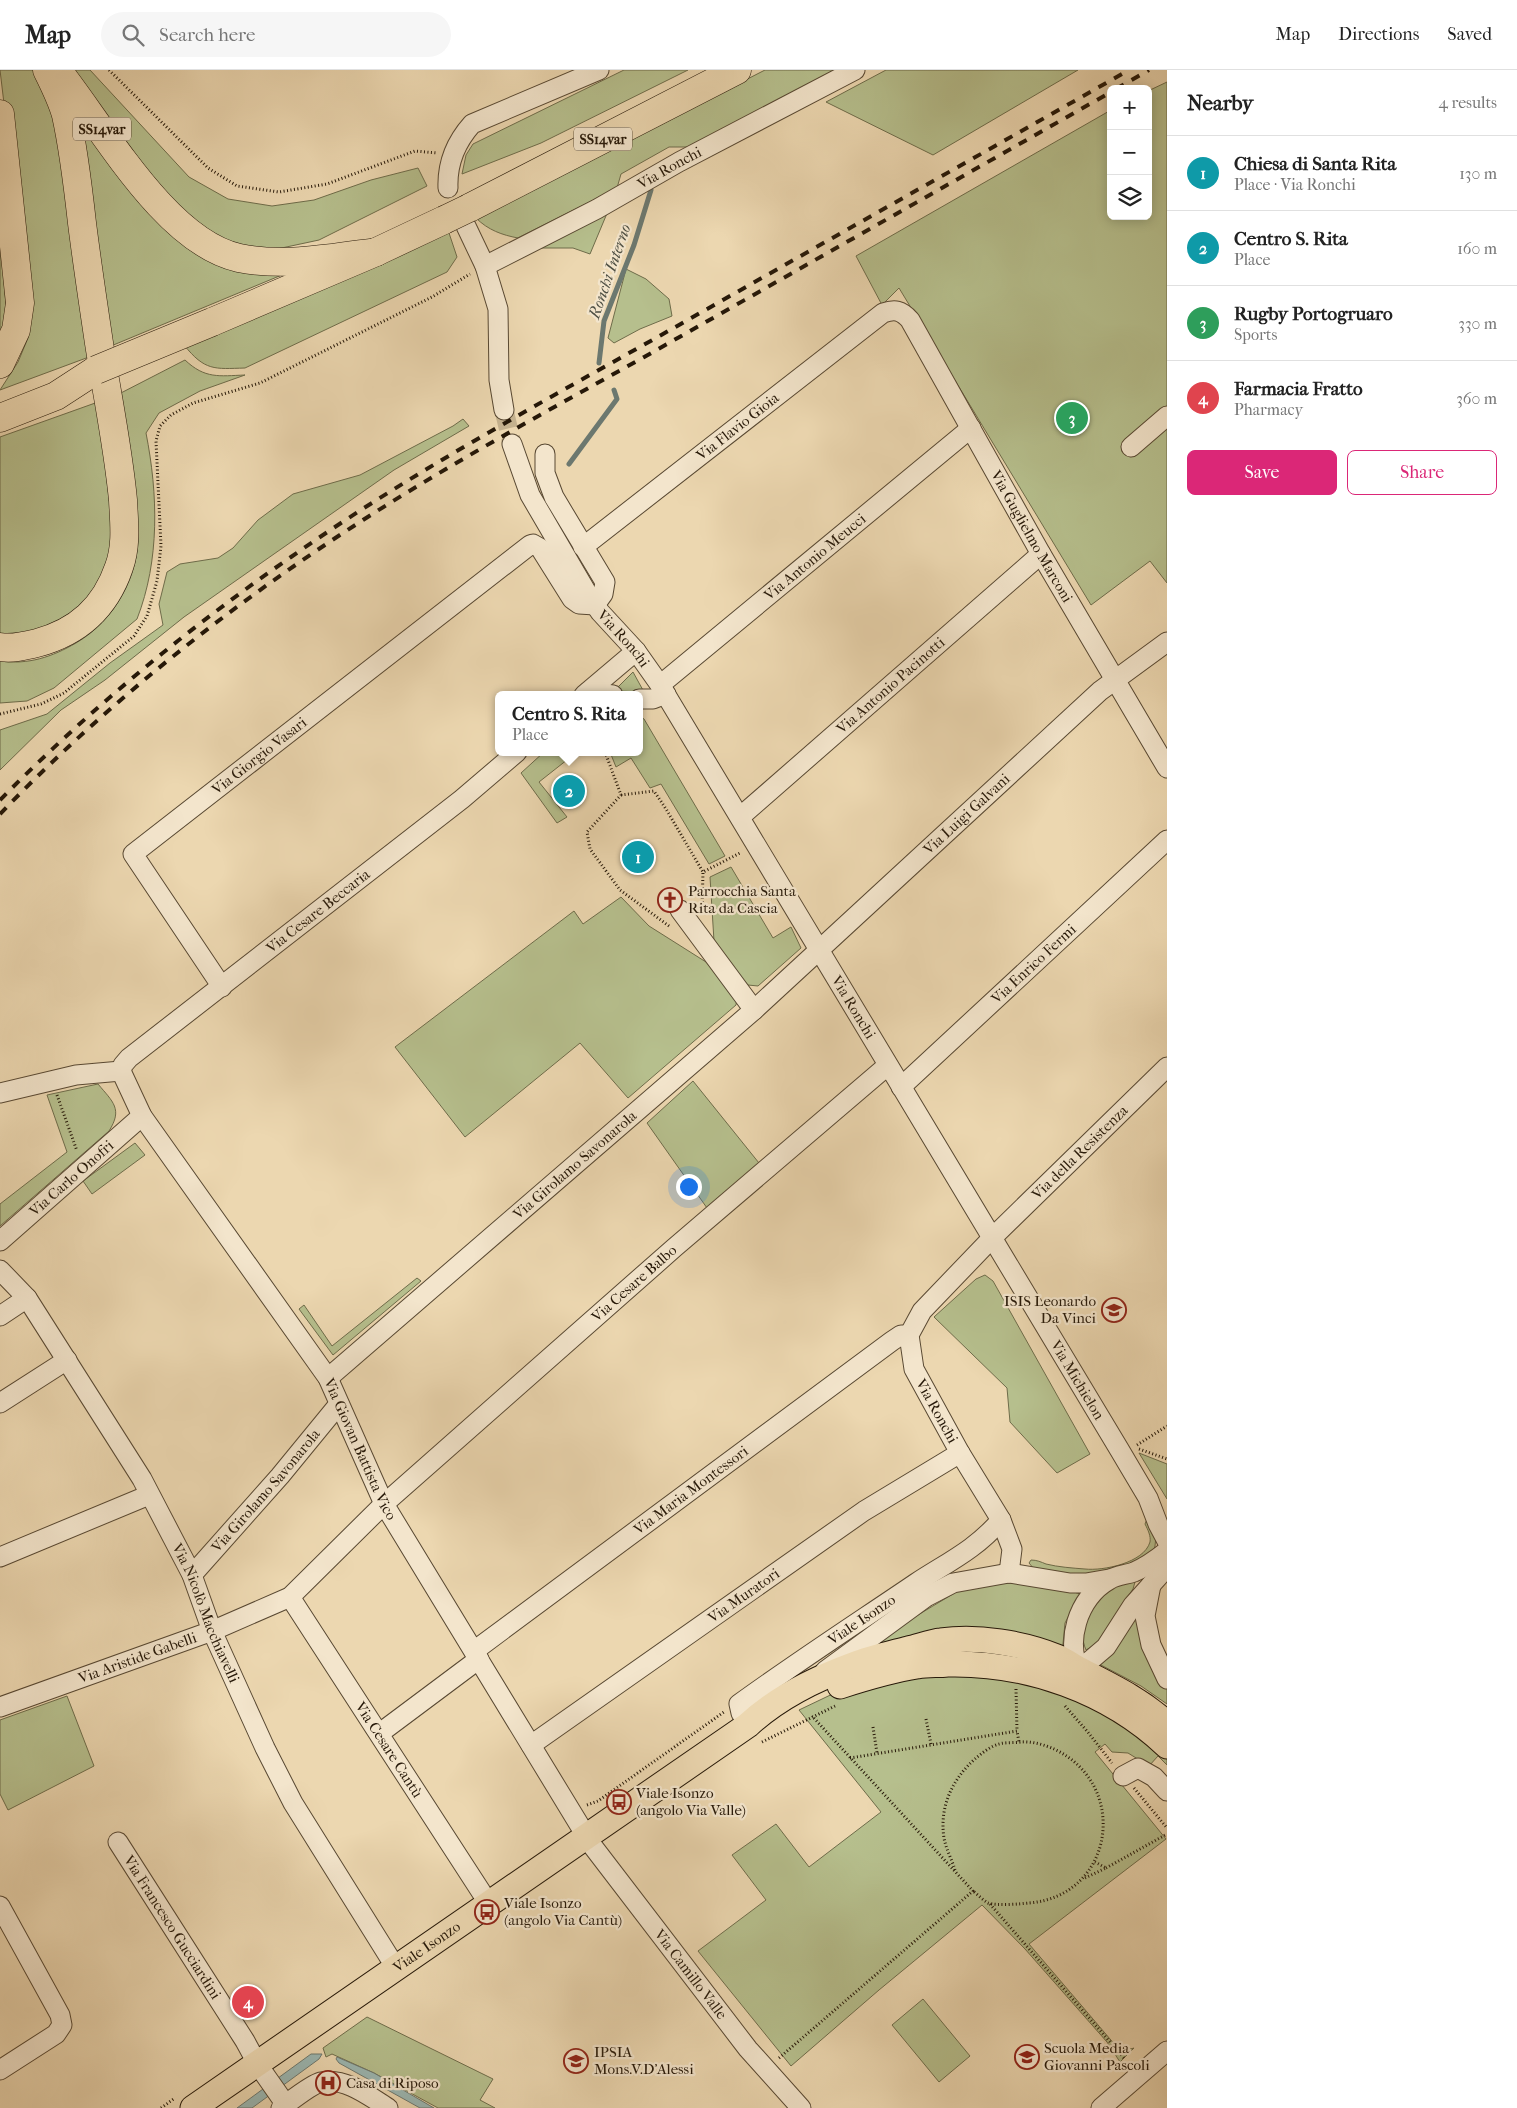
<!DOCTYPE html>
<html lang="en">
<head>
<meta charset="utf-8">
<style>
  :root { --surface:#fff; --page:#f6f6f6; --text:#222; --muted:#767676; --line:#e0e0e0; --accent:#db2777 }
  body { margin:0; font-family:"IM FELL French Canon",serif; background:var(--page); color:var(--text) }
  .controls { position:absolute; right:15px; top:15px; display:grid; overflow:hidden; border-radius:8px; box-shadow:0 2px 12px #0003 }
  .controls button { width:45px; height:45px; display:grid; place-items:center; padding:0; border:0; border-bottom:1px solid var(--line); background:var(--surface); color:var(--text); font:25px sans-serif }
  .you { position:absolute; left:688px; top:1116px; width:18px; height:18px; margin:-12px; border:4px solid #fff; border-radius:50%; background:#1a73e8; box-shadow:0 0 0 8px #1a73e833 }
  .badge { display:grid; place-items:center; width:32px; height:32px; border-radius:50%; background:var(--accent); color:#fff; font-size:16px; font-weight:700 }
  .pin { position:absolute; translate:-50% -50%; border:2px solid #fff; box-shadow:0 1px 5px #0006 }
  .popup { position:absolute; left:495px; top:621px; width:148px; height:65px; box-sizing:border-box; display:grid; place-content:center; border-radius:8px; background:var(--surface); filter:drop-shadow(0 1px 4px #0005); font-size:16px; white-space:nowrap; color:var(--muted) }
  .popup b { font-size:19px; color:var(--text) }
  .popup::after { content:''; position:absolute; left:50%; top:100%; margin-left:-10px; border:10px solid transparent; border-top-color:var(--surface) }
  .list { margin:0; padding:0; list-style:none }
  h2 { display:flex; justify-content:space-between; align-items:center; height:65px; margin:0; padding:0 20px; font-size:21px }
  h2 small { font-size:16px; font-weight:400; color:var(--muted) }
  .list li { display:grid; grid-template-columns:32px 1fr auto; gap:15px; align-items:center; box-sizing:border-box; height:75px; padding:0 20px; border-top:1px solid var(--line) }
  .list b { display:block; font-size:19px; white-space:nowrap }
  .list p { margin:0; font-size:16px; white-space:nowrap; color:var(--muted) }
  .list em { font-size:16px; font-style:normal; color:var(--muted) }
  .actions { display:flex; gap:10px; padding:15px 20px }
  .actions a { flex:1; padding:11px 0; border:1px solid var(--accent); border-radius:8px; text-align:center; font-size:18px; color:var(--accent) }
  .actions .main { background:var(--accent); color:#fff }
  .icon { flex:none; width:28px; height:28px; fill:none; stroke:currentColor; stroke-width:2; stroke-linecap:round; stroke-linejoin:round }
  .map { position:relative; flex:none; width:1167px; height:2038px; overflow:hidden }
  header { display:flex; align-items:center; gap:30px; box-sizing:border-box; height:70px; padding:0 25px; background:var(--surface); border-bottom:1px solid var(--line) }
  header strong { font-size:24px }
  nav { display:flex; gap:28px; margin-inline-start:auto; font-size:18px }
  .search { width:350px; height:45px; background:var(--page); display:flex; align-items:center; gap:12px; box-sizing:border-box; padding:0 18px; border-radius:28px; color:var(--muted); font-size:19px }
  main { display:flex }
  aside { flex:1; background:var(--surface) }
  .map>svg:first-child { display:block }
</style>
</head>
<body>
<header>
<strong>Map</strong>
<div class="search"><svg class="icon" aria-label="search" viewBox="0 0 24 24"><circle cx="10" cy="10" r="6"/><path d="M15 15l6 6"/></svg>Search here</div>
<nav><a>Map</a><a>Directions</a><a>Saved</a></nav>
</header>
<main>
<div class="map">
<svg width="1167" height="2038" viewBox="0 0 1167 2038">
  <rect width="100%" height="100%" fill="#ecd7b0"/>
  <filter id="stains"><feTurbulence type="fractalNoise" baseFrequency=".004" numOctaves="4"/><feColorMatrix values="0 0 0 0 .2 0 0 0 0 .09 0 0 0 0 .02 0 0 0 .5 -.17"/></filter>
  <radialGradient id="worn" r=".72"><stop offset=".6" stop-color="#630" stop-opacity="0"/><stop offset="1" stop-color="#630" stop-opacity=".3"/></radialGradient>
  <g fill="#b6bf8d" stroke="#6e6c4a">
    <path d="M0,0H39L55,50L89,287L0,320L18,292L28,268L30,252Z"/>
    <path d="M72,0H90L189,107L228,129L272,136L314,130L371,110L418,98L427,116L319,170L277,179L249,177L213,166L178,141Z"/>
    <path d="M624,0H688L541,73L462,104L466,85L473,74Z"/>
    <path d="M765,0H840L693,77H669L621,104L617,118L518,168C502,165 488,160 476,148Z"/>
    <path d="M886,0H1078L933,85L826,32Z"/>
    <path d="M1167,12V513L1150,491L1091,535L899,218L882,235L856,186L1111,40V146H1148V21Z"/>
    <path d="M78,41L155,137L289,202L111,276Z"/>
    <path d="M608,141L590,184L573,178H534Z"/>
    <path d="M0,154L7,250L0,275Z"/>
    <path d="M446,154L457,187L447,202L245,298C214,299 205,301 184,275Z"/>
    <path d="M626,199L646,209L669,229L672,246L640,259L614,273L608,268Z"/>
    <path d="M185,290C205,309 219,306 245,305L200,321L159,343L146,363C158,424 160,490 137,549L54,618L27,631L0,633V591C28,595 52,587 76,573C114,551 140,506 138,461C137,446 134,431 131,416C127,386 122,355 117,325Z"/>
    <path d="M98,332L114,471L101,512L76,542L41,561L0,566V367Z"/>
    <path d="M463,349L469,356L394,400L184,547L105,610L61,640L0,700V660L47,644L110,593L163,555L159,534L167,502L180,494L218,488L233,478L258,450L293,424L360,405L453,356Z"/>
    <path d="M633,602L644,622L614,621Z"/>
    <path d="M639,646L644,649L725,786L709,794L661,714L650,718L631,688L616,697L610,682H639Z"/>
    <path d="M544,682H577L539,712L567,747L557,753L521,703Z"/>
    <path d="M731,797L773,868L791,857L801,878L758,916L748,915L718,882L714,871L710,807Z"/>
    <path d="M621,827L649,856L706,892L737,928L736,935L628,1028L580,973L465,1067L395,977L574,841L583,854Z"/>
    <path d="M693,1011L759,1093L707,1138L647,1053Z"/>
    <path d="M98,1014C113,1032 123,1039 109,1061L0,1156V1134L67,1082L47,1025Z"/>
    <path d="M135,1073L145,1085L92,1124L83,1111Z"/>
    <path d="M985,1205L993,1211L1090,1384L1057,1403L1010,1352L1007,1318L934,1247L976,1209Z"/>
    <path d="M417,1208L421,1211L333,1285L299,1239L304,1235L332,1276Z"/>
    <path d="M1139,1383L1167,1394V1429Z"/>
    <path d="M1147,1449L1156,1466L1155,1476L1152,1486L1142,1493L1087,1508L1034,1499L1029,1493L1031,1490C1037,1490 1041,1492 1046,1494C1058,1497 1072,1498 1085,1499C1103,1501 1144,1493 1150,1472C1151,1466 1148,1460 1145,1454Z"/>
    <path d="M1130,1509L1135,1512L1133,1519L1112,1550L1106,1562L1098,1573L1086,1580C1077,1560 1089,1535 1105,1521C1112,1515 1122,1512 1130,1509Z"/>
    <path d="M999,1512L1056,1516L1080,1524L1065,1553L1062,1584L884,1576L876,1570L963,1518Z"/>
    <path d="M1138,1542L1155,1594L1167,1618V1634L1141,1616L1099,1594Z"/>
    <path d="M980,1599L1091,1630L1167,1685V1695L1158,1686L1149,1696L1128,1683L1112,1682L1105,1674L1095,1682L1166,1769L1029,1874L1116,1976L1127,1980L1134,1978L1120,1992L1107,1972L1025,1879L982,1835L879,1920L791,1996L698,1881L766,1830L732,1785L776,1754L809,1797L881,1742L799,1640L843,1619Z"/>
    <path d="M67,1626L94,1696L8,1740L0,1724V1650Z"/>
    <path d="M923,1929L970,1986L939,2012L892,1955Z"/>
    <path d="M367,1947L493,2009L480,2030L495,2038H438L374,2003L332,1984L326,1987L323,1978Z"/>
  </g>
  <g fill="#9bb8b4" stroke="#6c786f">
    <path d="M311,1984H322L319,1989L252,2038H237Z"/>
    <path d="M337,1987L374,2003L434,2038H420L339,1993L336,1989Z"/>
  </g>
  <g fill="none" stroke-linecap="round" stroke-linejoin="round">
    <g stroke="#6c786f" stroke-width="5">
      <path d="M599,293L604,251L634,175L651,120"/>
      <path d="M569,394L617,329L614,320"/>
    </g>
    <path stroke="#c4b18e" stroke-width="19" stroke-dasharray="19 9" stroke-linecap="butt" d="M504,340L512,374"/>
    <defs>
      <g id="minor">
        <path d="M448,118C447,93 456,72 472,54L599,0"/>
        <path d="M465,154L485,196L498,239L499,310L504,340"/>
        <path id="s1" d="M485,196L597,139L679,92L855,0"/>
        <path id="s2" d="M512,374L530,425L586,521L600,542L636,581L660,615L1119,1379L1148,1428L1158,1454L1167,1471"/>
        <path d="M1131,377L1167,346"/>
        <path d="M545,384V403L554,427L605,512L603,524L595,535"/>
        <path id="s3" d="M583,477L883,243C895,239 901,240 910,250L1041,484L1167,698"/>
        <path id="s4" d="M660,615L971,358"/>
        <path d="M588,622L613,625"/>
        <path d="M584,625L636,581"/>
        <path d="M639,629H653L666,624"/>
        <path id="s5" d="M740,747L1041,484"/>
        <path d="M680,840L754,940"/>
        <path id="s6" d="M222,917L133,784L530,475L533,474L540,478L572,529L579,534L595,535"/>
        <path id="s7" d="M121,1001L142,1046L328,1308L384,1434L591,1774L748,1979L801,2038"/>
        <path id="s8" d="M121,1001L123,995L129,988L462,729L517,682"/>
        <path id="s9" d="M901,1017L1167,770"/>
        <path d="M0,1023L76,1005L121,1001"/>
        <path id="s10" d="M0,1171L142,1046"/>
        <path id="s11" d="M0,1200L27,1228L142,1409L192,1505L212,1561L265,1678L293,1733L396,1898"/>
        <path d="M0,1246L27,1228"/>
        <path id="s12" d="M328,1308L754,940L1100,621L1167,572"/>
        <path d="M0,1333L67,1290"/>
        <path d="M0,1487L149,1425"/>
        <path id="s13" d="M1009,1503L1012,1479L1001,1450L960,1383L914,1299L909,1265L922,1241L993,1167L1167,997"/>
        <path id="s14" d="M192,1505L280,1406L339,1334"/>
        <path d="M1151,1515L1145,1546L1151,1575L1167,1609"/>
        <path id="s15" d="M290,1527L489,1834"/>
        <path id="s16" d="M474,1581L892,1271L901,1265H909"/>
        <path d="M1070,1598L1079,1600L1106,1577L1133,1535L1167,1497"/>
        <path d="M825,1601L926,1527L953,1513L1009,1503L1070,1513H1086L1109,1509"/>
        <path d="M1082,1605C1063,1574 1078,1527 1109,1510C1116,1505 1126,1505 1134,1502C1146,1497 1157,1489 1167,1481"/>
        <path id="s17" d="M0,1637L212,1561L290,1527L384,1434L674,1178L887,996"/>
        <path id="s18" d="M748,1655L741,1643L739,1634C797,1592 857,1553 916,1513C948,1492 975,1480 1001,1450"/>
        <path d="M380,1663L479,1589"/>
        <path id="s19" d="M531,1675L864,1441L960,1383"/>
        <path d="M1123,1706L1138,1698L1154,1707L1167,1721"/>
        <path id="s20" d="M118,1772L245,1971L258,1995L286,2035"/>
        <path d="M0,1836L60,1945L62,1955L56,1964L0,2000"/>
        <path d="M281,2038C291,2031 310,2015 321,2012C345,2007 369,2026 388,2038"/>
        <path d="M1101,2038L1167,1981"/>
      </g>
      <g id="major">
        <path d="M840,1616C865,1608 891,1600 917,1596C927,1594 938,1595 947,1594C1027,1592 1109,1621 1167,1676"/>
        <path id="s21" d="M193,2038L748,1655C778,1627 815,1609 853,1595C871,1588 889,1584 908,1579C918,1577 930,1572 941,1571C978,1566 1022,1573 1057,1587C1065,1590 1072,1596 1080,1600C1111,1616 1141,1630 1167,1654"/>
      </g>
      <g id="highway">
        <path d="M59,2C104,59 166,172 239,188C283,197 332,188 376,182"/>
        <path d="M0,44L20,233L16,260L0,294"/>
        <path d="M469,138L737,0"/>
        <path d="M212,252L376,182L444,150"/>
        <path d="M0,348L56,326L96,300"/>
        <path d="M0,577C12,579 25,576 37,573C78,562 105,538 119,497C127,475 124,452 123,430C118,377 107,325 99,273C93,233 87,193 82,153C78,117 74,81 66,45C62,30 54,14 47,0"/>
      </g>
    </defs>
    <use href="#minor" stroke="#584832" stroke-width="21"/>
    <use href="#major" stroke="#261808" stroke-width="27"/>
    <use href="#highway" stroke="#261808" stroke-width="29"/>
    <g stroke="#261808" stroke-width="3" stroke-dasharray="1 2.5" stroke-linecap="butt">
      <path d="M109,0L208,98L237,116L279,122L327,114L415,81L437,83"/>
      <path d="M0,644L41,634L64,623L134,566L147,546L157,511L161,476L156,371L160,356L171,345L193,333L260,313L432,227L470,204"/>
      <path d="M605,682L621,725L587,762L590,779L620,820L669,856"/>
      <path d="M621,725L654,721L666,739L703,802"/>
      <path d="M702,839L703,802L740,783"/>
      <path d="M57,1025L77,1081"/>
      <path d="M1137,1375L1167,1356"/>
      <path d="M1139,1379L1167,1389"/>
      <path d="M1016,1619L1017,1661"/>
      <path d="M1065,1636L1087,1661L1112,1693"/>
      <path d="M926,1649L931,1674"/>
      <path d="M873,1657L877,1683"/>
      <path d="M762,1672L835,1636"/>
      <path d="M850,1688L1017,1661L1019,1672"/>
      <path d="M1134,1718L1167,1758"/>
      <path d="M587,1735L598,1731L724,1642"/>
      <path d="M1106,1798L1167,1764"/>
      <path d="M955,1800C952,1790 946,1779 944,1768C939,1736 953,1708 976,1688C982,1683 991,1676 999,1674C1006,1672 1014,1673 1021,1672C1032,1671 1045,1675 1054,1679C1130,1714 1115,1826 1029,1833C1020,1834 996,1836 988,1833C983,1830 978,1825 973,1821"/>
      <path d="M1085,1808L1106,1798L1095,1792"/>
      <path d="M990,1834L1124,1988"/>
      <path d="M779,1988L973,1821L812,1646"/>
      <path d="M161,2038L175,2028"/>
    </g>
    <use href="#minor" stroke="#f3e5cc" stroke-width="19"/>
    <use href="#major" stroke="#ecd7b0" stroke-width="25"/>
    <use href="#highway" stroke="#ecd7b0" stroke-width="28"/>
    <g stroke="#261808" stroke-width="4" stroke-dasharray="9 9" stroke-linecap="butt">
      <path d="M1116,19L1149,0"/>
      <path d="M0,730C89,640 187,559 291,487C409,404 537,335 663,264C818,176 974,88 1129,0"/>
      <path d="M0,744C108,632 232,534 363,450C455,391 551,339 646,286C801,198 956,110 1111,22"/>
    </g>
    <defs>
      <g id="highway-bridge">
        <path d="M444,150L469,138"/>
        <path d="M96,300L212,252"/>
      </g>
    </defs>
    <use href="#highway-bridge" stroke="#261808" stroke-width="29" stroke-linecap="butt"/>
    <use href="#highway-bridge" stroke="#ecd7b0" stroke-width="28"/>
  </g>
  <defs>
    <symbol id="church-ring" viewBox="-11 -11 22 22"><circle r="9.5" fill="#f3e5cc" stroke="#8f2418" stroke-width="1.5"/><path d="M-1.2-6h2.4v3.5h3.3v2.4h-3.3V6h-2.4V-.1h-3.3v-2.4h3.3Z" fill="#8f2418"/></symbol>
    <symbol id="school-ring" viewBox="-11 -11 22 22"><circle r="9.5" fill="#f3e5cc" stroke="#8f2418" stroke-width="1.5"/><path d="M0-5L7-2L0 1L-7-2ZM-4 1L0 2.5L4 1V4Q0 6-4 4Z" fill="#8f2418"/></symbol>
    <symbol id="bus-ring" viewBox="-11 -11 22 22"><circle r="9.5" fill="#f3e5cc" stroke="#8f2418" stroke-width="1.5"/><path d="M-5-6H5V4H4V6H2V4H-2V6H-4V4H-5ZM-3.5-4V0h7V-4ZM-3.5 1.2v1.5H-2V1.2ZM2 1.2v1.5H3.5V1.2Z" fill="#8f2418"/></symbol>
    <symbol id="hospital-ring" viewBox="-11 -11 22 22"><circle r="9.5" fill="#f3e5cc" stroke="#8f2418" stroke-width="1.5"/><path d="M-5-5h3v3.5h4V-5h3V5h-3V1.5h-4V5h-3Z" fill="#8f2418"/></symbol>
  </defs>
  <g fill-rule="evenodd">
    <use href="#church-ring" x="656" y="816" width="28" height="28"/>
    <use href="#school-ring" x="1100" y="1226" width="28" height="28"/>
    <use href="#bus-ring" x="605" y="1718" width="28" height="28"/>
    <use href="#bus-ring" x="473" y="1828" width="28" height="28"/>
    <use href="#school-ring" x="1013" y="1973" width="28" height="28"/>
    <use href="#school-ring" x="562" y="1977" width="28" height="28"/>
    <use href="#hospital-ring" x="314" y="1999" width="28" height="28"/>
  </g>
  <g text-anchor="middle" stroke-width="4.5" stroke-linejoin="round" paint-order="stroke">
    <g fill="#f3e5cc" stroke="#645643" stroke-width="1">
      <rect x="73" y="47.5" width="58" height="23" rx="4"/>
      <rect x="574" y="57.5" width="58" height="23" rx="4"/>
    </g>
    <g font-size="14" font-weight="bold" fill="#261808">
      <text x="102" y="64">SS14var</text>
      <text x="603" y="74">SS14var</text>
    </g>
    <g font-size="15" fill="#261808" stroke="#f3e5cc">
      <text dy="5" stroke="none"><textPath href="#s1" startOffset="209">Via Ronchi</textPath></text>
      <text dy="5" stroke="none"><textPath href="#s3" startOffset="196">Via Flavio Gioia</textPath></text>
      <text dy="5" stroke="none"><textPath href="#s3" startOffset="659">Via Guglielmo Marconi</textPath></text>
      <text dy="5" stroke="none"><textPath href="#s4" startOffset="201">Via Antonio Meucci</textPath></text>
      <text dy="5" stroke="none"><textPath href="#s2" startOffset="226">Via Ronchi</textPath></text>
      <text dy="5" stroke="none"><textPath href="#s5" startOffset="200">Via Antonio Pacinotti</textPath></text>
      <text dy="5" stroke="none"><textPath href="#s6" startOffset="320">Via Giorgio Vasari</textPath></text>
      <text dy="5" stroke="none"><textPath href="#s12" startOffset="852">Via Luigi Galvani</textPath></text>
      <text dy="5" stroke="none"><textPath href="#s8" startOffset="255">Via Cesare Beccaria</textPath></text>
      <text dy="5" stroke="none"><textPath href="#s9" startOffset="181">Via Enrico Fermi</textPath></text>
      <text dy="5" stroke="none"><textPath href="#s2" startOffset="661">Via Ronchi</textPath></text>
      <text dy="5" stroke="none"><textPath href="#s13" startOffset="515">Via della Resistenza</textPath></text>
      <text dy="5" stroke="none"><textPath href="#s12" startOffset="326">Via Girolamo Savonarola</textPath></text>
      <text dy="5" stroke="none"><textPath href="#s10" startOffset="95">Via Carlo Onofri</textPath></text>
      <text dy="5" stroke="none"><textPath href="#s17" startOffset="776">Via Cesare Balbo</textPath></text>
      <text dy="5" stroke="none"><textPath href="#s2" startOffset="1096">Via Michielon</textPath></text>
      <text transform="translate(937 1341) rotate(61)" y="5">Via Ronchi</text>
      <text dy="5" stroke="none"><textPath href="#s7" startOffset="449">Via Giovan Battista Vico</textPath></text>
      <text dy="5" stroke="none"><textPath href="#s14" startOffset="112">Via Girolamo Savonarola</textPath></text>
      <text dy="5" stroke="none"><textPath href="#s16" startOffset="270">Via Maria Montessori</textPath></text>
      <text dy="5" stroke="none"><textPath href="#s19" startOffset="260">Via Muratori</textPath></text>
      <text dy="5" stroke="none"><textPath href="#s11" startOffset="402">Via Nicolò Macchiavelli</textPath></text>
      <text dy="5" stroke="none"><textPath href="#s18" startOffset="172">Viale Isonzo</textPath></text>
      <text dy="5" stroke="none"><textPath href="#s17" startOffset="146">Via Aristide Gabelli</textPath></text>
      <text dy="5" stroke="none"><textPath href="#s15" startOffset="182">Via Cesare Cantù</textPath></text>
      <text dy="5" stroke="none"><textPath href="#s20" startOffset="101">Via Francesco Gucciardini</textPath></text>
      <text dy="5" stroke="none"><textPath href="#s21" startOffset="284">Viale Isonzo</textPath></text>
      <text dy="5" stroke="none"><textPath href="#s7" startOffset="1071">Via Camillo Valle</textPath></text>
    </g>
    <g font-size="15" fill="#261808" stroke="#f3e5cc" text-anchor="start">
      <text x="688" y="826">Parrocchia Santa<tspan x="688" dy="17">Rita da Cascia</tspan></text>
      <text x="1096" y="1236" text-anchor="end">ISIS Leonardo<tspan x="1096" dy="17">Da Vinci</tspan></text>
      <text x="636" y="1728">Viale Isonzo<tspan x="636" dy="17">(angolo Via Valle)</tspan></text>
      <text x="504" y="1838">Viale Isonzo<tspan x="504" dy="17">(angolo Via Cantù)</tspan></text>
      <text x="1044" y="1983">Scuola Media<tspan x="1044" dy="17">Giovanni Pascoli</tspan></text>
      <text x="594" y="1987">IPSIA<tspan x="594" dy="17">Mons.V.D'Alessi</tspan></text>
      <text x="346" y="2018">Casa di Riposo</text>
    </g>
    <g font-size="16" font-style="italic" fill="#4f5044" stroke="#f3e5cc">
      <text transform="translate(609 201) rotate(-71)" y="6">Ronchi Interno</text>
    </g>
  </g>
  <rect width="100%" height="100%" filter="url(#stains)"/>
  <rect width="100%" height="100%" fill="url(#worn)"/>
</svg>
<div class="controls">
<button>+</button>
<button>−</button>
<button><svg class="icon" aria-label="layers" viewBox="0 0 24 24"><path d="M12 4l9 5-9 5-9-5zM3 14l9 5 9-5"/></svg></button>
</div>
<div class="you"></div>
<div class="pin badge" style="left:638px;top:787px;background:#0f9aa8">1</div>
<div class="pin badge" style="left:569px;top:721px;background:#0f9aa8">2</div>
<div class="popup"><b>Centro S. Rita</b>Place</div>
<div class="pin badge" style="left:1072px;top:348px;background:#2e9e5b">3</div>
<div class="pin badge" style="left:248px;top:1932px;background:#e0444e">4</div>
</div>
<aside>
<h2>Nearby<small>4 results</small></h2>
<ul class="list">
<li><span class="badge" style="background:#0f9aa8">1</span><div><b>Chiesa di Santa Rita</b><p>Place · Via Ronchi</p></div><em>130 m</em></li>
<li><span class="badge" style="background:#0f9aa8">2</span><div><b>Centro S. Rita</b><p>Place</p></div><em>160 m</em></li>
<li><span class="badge" style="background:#2e9e5b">3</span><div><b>Rugby Portogruaro</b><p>Sports</p></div><em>330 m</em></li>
<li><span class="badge" style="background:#e0444e">4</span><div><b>Farmacia Fratto</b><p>Pharmacy</p></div><em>360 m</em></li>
</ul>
<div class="actions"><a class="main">Save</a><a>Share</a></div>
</aside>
</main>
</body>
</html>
